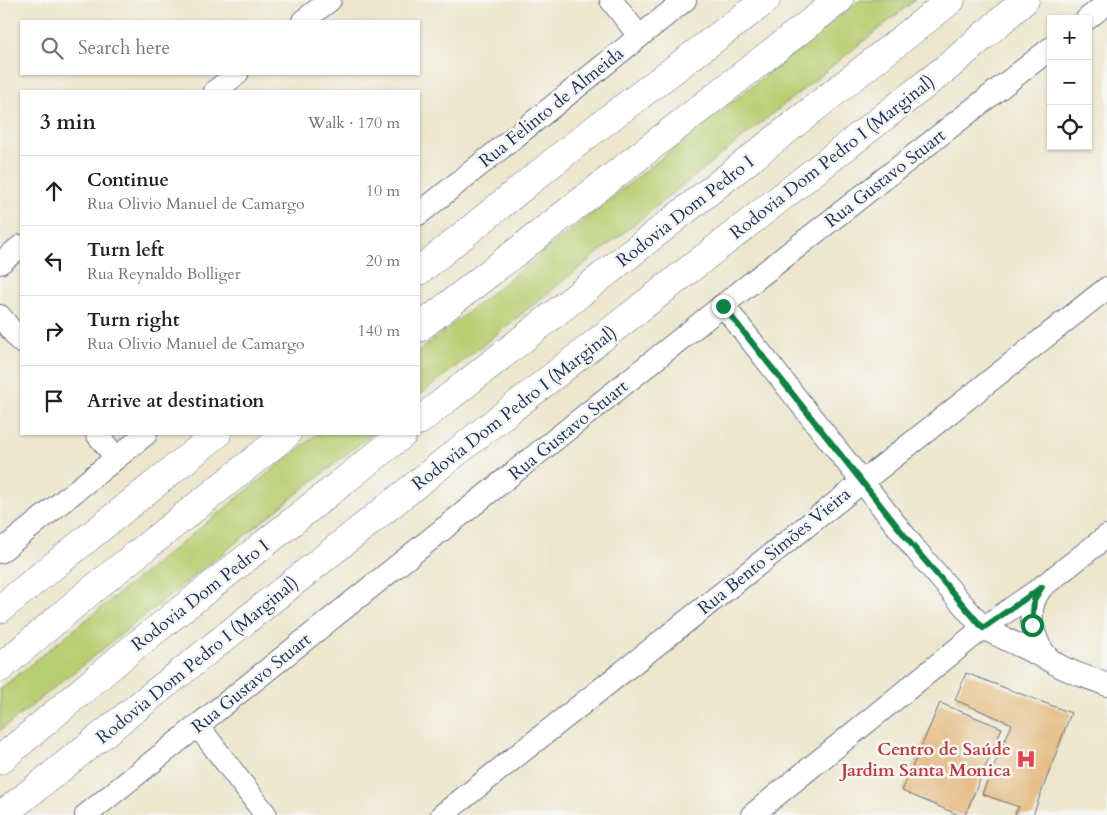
<!DOCTYPE html>
<html lang="en">
<head>
<meta charset="utf-8">
<style>
  :root { --surface:#fff; --page:#f6f6f6; --text:#202124; --muted:#757577; --line:#e0e0e0 }
  body { margin:0; font-family:Cardo,serif; background:var(--page); color:var(--text) }
  .controls { position:absolute; right:15px; top:15px; display:grid; overflow:hidden; border-radius:0px; box-shadow:0 1px 4px #0004 }
  .controls button { width:45px; height:45px; display:grid; place-items:center; padding:0; border:0; border-bottom:1px solid var(--line); background:var(--surface); color:var(--text); font:25px sans-serif }
  .stop { position:absolute; width:15px; height:15px; margin:-11px; border:4px solid #0b8043; border-radius:50%; background:#fff }
  .stop.end { background:#0b8043; border-color:#fff; box-shadow:0 1px 5px #0008 }
  .list { margin:0; padding:0; list-style:none }
  h2 { display:flex; justify-content:space-between; align-items:center; height:65px; margin:0; padding:0 20px; font-size:21px }
  h2 small { font-size:16px; font-weight:400; color:var(--muted) }
  .list li { display:grid; grid-template-columns:32px 1fr auto; gap:15px; align-items:center; box-sizing:border-box; height:70px; padding:0 20px; border-top:1px solid var(--line) }
  .list b { display:block; font-size:19px; white-space:nowrap }
  .list p { margin:0; font-size:16px; white-space:nowrap; color:var(--muted) }
  .list em { font-size:16px; font-style:normal; color:var(--muted) }
  .icon { flex:none; width:28px; height:28px; fill:none; stroke:currentColor; stroke-width:2; stroke-linecap:round; stroke-linejoin:round }
  .map { position:relative; flex:none; width:1107px; height:815px; overflow:hidden }
  .search { position:absolute; background:var(--surface); box-shadow:0 1px 4px #0004; left:20px; top:20px; width:400px; height:55px; display:flex; align-items:center; gap:12px; box-sizing:border-box; padding:0 18px; border-radius:0px; color:var(--muted); font-size:19px }
  .panel { position:absolute; background:var(--surface); box-shadow:0 1px 4px #0004; left:20px; top:90px; width:400px; height:345px; border-radius:0px }
  .map>svg:first-child { display:block }
</style>
</head>
<body>
<div class="map">
<svg width="1107" height="815" viewBox="0 0 1107 815">
  <rect width="100%" height="100%" fill="#f6f6f2"/>
  <filter id="ink" filterUnits="userSpaceOnUse"><feTurbulence type="fractalNoise" baseFrequency=".02" numOctaves="2"/><feDisplacementMap in="SourceGraphic" scale="10" xChannelSelector="R" yChannelSelector="G"/><feConvolveMatrix kernelMatrix="1 2 1 2 8 2 1 2 1" color-interpolation-filters="sRGB"/></filter>
  <filter id="wash" filterUnits="userSpaceOnUse"><feTurbulence type="fractalNoise" baseFrequency=".0096" numOctaves="4" result="noise"/><feDisplacementMap in="SourceGraphic" scale="20" xChannelSelector="R" yChannelSelector="G"/><feGaussianBlur stdDeviation="1.12" result="paint"/><feColorMatrix in="noise" values="0 0 0 0 0 0 0 0 0 0 0 0 0 0 0 0 0 1.4 0 .05"/><feComposite in="paint" operator="in"/></filter>
  <g filter="url(#wash)">
    <rect width="100%" height="100%" fill="#ede6cc"/>
    <g fill="#b9ce72" stroke="#6a7e68">
      <path d="M860,0H915L419,396V351Z"/>
      <path d="M317,434H372L0,731V689Z"/>
    </g>
    <g id="blocks">
      <g fill="#e4b97e">
        <path d="M966,673L1071,713L1033,815H1018L1015,814L1019,807L982,794L1012,724L955,700Z"/>
        <path d="M940,703L1002,728L965,815H959L902,791Z"/>
      </g>
    </g>
  </g>
  <g filter="url(#ink)">
    <use href="#blocks" fill-opacity="0" stroke="#646f84" stroke-width="1"/>
    <g fill="none" stroke-linecap="round" stroke-linejoin="round">
      <defs>
        <g id="street">
          <path d="M611,0L639,36"/>
          <path d="M1087,19L1107,3"/>
          <path d="M303,21L330,0"/>
          <path d="M215,91L237,74"/>
          <path d="M419,214L685,0"/>
          <path d="M0,263L21,246"/>
          <path d="M723,305L916,550L983,628L1055,663"/>
          <path d="M0,316L21,342"/>
          <path d="M97,434L116,458"/>
          <path d="M0,552L146,434"/>
          <path d="M1042,587C1039,591 1036,596 1034,601C1027,621 1037,652 1056,664C1071,673 1091,678 1107,685"/>
          <path d="M198,726L266,815"/>
          <path d="M86,815L723,305L1051,48"/>
          <path d="M442,815L1107,288"/>
          <path d="M752,815L983,628L1042,587L1107,536"/>
        </g>
        <g id="highway">
          <path d="M419,271L582,139L766,0"/>
          <path d="M419,328L839,0"/>
          <path d="M419,421L951,0"/>
          <path d="M0,609L217,434"/>
          <path d="M0,668L87,594L287,434"/>
          <path d="M0,760L129,651L403,434"/>
          <path d="M2,815L482,432L950,65L1025,0"/>
        </g>
      </defs>
      <use href="#street" stroke="#646f84" stroke-width="24"/>
      <use href="#highway" stroke="#646f84" stroke-width="29"/>
      <use href="#street" stroke="#fff" stroke-width="22"/>
      <use href="#highway" stroke="#fff" stroke-width="28"/>
    </g>
  </g>
  <g fill="none" stroke-linecap="round" stroke-linejoin="round" filter="url(#ink)">
    <path stroke="#0b8043" stroke-width="6" d="M723,306L916,550L983,628L1042,587L1034,600L1032,625"/>
  </g>
  <defs>
    <symbol id="hospital-bare" viewBox="-9 -9 18 18"><path d="M-5-5h3v3.5h4V-5h3V5h-3V1.5h-4V5h-3Z" fill="#e0444e" stroke="#f6f6f2" stroke-width="2.5" paint-order="stroke"/></symbol>
  </defs>
  <g fill-rule="evenodd">
    <use href="#hospital-bare" x="1012" y="745" width="28" height="28"/>
  </g>
  <g text-anchor="middle" stroke-width="5" stroke-linejoin="round" paint-order="stroke">
    <g font-size="18" fill="#1b2f5e" stroke="#f6f6f2">
      <text transform="translate(551 107) rotate(-39)" y="6">Rua Felinto de Almeida</text>
      <text transform="translate(832 157) rotate(-38)" y="6">Rodovia Dom Pedro I (Marginal)</text>
      <text transform="translate(885 178) rotate(-38)" y="6">Rua Gustavo Stuart</text>
      <text transform="translate(685 211) rotate(-38)" y="6">Rodovia Dom Pedro I</text>
      <text transform="translate(514 408) rotate(-38)" y="6">Rodovia Dom Pedro I (Marginal)</text>
      <text transform="translate(568 430) rotate(-39)" y="6">Rua Gustavo Stuart</text>
      <text transform="translate(774 551) rotate(-39)" y="6">Rua Bento Simões Vieira</text>
      <text transform="translate(200 595) rotate(-38)" y="6">Rodovia Dom Pedro I</text>
      <text transform="translate(197 660) rotate(-39)" y="6">Rodovia Dom Pedro I (Marginal)</text>
      <text transform="translate(251 683) rotate(-39)" y="6">Rua Gustavo Stuart</text>
    </g>
    <g font-size="18" font-weight="bold" fill="#be3a42" stroke="#f6f6f2" text-anchor="end">
      <text x="1011" y="755">Centro de Saúde<tspan x="1011" dy="21">Jardim Santa Monica</tspan></text>
    </g>
  </g>
</svg>
<div class="controls">
<button>+</button>
<button>−</button>
<button><svg class="icon" aria-label="locate" viewBox="0 0 24 24"><circle cx="12" cy="12" r="6"/><path d="M12 2v4M12 18v4M2 12h4M18 12h4"/></svg></button>
</div>
<div class="stop" style="left:1032px;top:625px"></div>
<div class="stop end" style="left:723px;top:306px"></div>
<div class="search"><svg class="icon" aria-label="search" viewBox="0 0 24 24"><circle cx="10" cy="10" r="6"/><path d="M15 15l6 6"/></svg>Search here</div>
<section class="panel">
<h2>3 min<small>Walk · 170 m</small></h2>
<ul class="list">
<li><svg class="icon" aria-label="ahead" viewBox="0 0 24 24"><path d="M12 20V5M6 11l6-6 6 6"/></svg><div><b>Continue</b><p>Rua Olivio Manuel de Camargo</p></div><em>10 m</em></li>
<li><svg class="icon" aria-label="left" viewBox="0 0 24 24"><path d="M17 20v-9H6M10 6l-5 5 5 5"/></svg><div><b>Turn left</b><p>Rua Reynaldo Bolliger</p></div><em>20 m</em></li>
<li><svg class="icon" aria-label="right" viewBox="0 0 24 24"><path d="M7 20v-9h11M14 6l5 5-5 5"/></svg><div><b>Turn right</b><p>Rua Olivio Manuel de Camargo</p></div><em>140 m</em></li>
<li><svg class="icon" aria-label="arrive" viewBox="0 0 24 24"><path d="M6 21V4h12l-3 4 3 4H6"/></svg><div><b>Arrive at destination</b></div></li>
</ul>
</section>
</div>
</body>
</html>
